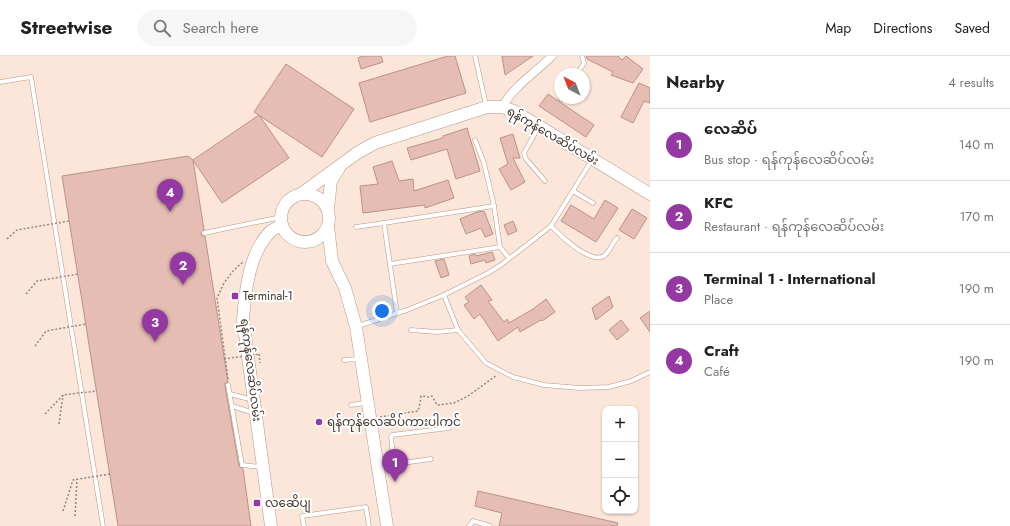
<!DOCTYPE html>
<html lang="en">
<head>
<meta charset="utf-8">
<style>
  :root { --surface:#fff; --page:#f6f6f6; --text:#222; --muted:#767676; --line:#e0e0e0; --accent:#9438a2 }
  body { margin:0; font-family:Jost,"Noto Sans Myanmar",sans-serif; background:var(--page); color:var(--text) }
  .controls { position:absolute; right:12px; bottom:12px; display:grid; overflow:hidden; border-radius:8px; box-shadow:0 1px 3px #0004 }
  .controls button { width:36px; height:36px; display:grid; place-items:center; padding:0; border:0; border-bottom:1px solid var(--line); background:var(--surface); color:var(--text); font:20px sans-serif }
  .compass { position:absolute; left:554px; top:12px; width:36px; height:36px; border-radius:50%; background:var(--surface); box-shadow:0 1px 3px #0004; rotate:318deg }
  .you { position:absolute; left:382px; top:255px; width:14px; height:14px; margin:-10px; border:3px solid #fff; border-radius:50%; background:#1a73e8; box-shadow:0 0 0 6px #1a73e833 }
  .badge { display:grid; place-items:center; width:26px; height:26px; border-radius:50%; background:var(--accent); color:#fff; font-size:13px; font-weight:700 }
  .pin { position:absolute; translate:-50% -33px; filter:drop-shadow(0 1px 2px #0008) }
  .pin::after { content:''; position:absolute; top:21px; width:14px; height:12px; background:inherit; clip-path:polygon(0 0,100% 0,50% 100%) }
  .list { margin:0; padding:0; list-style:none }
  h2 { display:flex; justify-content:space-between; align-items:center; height:52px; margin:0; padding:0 16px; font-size:17px }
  h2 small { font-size:13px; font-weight:400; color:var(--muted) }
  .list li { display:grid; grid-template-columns:26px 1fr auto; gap:12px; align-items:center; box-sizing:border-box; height:72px; padding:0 16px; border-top:1px solid var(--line) }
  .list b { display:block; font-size:15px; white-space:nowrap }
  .list p { margin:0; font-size:13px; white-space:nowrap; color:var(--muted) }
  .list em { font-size:13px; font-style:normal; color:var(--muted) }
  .icon { flex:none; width:22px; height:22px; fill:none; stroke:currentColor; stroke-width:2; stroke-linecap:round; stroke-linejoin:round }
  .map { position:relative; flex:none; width:650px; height:470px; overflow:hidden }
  header { display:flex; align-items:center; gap:24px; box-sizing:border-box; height:56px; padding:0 20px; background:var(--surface); border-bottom:1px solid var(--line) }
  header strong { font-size:19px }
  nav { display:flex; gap:22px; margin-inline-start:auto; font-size:14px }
  .search { width:280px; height:36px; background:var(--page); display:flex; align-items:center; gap:10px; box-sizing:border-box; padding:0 14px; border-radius:22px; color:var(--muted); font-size:15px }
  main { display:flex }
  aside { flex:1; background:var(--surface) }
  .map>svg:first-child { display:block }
</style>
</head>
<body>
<header>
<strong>Streetwise</strong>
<div class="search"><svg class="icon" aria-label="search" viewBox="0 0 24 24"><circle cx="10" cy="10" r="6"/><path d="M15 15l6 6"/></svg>Search here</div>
<nav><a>Map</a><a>Directions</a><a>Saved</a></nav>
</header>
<main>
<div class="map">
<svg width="650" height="470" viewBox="0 0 650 470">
  <rect width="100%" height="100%" fill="#fce6d9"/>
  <g fill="#e6bdb3" stroke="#b99288">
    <path d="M363,0H381L383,6L361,13L358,2Z"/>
    <path d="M448,0H455L466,37L370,66L359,27Z"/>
    <path d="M502,0H533L505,19Z"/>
    <path d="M586,0H618L622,4L626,0L643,13L633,27L611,19L613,16L587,3Z"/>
    <path d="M286,8L354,53L322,101L254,56Z"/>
    <path d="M639,27L650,32V47L644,45L633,67L621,61Z"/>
    <path d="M548,38L594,69L586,81L539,50Z"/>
    <path d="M259,59L289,102L222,147L193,104Z"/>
    <path d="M467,72L480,115L456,123L447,93L411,104L407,92L443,82V80Z"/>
    <path d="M513,78L520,102H513L525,126L511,134L499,113L508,108L500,82Z"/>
    <path d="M188,100L193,104L204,174L201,177L202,180H205L228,326L225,327V330L239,410L243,413L251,470H118L62,120Z"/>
    <path d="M392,105L399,125L413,123L414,135L448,124L454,142L425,152V149L363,157L360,130L378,128L373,111Z"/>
    <path d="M605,144L618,152L596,186L561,165L571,149L594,163Z"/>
    <path d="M632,153L647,162L634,183L619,174Z"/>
    <path d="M484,155L493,178L485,181L481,172L466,178L460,163L477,156Z"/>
    <path d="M513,165L517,175L508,179L504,169Z"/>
    <path d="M492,196L495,204L486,207L485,204L471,208L469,200L475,198L476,200Z"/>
    <path d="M444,203L449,219L441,222L435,205Z"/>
    <path d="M481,229L492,244L488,245L504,266L507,263L509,267L533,253L546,243L555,256L542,265L541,264L520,276L518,271L498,285L480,258L474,263L464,249L469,246L465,241Z"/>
    <path d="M609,240L613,251L596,264L592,252Z"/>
    <path d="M650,255V276L640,262Z"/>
    <path d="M621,264L629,274L617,284L609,274Z"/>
    <path d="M478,435L618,467L617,470H499L502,457L475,450Z"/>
  </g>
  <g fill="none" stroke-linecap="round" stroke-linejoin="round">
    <defs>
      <g id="lane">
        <path d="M475,0L486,49"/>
        <path d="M577,18L584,7L582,0"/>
        <path d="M0,26L31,21L103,470"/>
        <path d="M561,43V42"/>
        <path d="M538,72L524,97L526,103L545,125"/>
        <path d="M475,84L484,107L494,150L500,191L509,202"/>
        <path d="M573,135L593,147"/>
        <path d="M551,170C561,180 590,208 604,200C610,196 612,187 617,182"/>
        <path d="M356,171L384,167"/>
        <path d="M204,177L281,161"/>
        <path d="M390,208L500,191"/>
        <path d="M444,239L488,217L501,209L551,170L592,104"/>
        <path d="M397,257L384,167L494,150"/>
        <path d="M358,270L407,254L444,239L458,274L486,307L513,321L544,329L580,332L609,331L631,325L650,316"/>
        <path d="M411,274L437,276L458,274"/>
        <path d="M344,304L359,303"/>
        <path d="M228,329L242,409"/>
        <path d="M230,338L253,344"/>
        <path d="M351,349L365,347"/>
        <path d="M232,350L254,357"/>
        <path d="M394,408L391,381L392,379L449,372"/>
        <path d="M242,409L262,411"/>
        <path d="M380,410L431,403"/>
        <path d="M304,470L302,460L366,451L369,470"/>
        <path d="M469,470L473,465L490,470"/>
      </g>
      <path id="street" d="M502,51C514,30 535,17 552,0"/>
      <g id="primary">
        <circle cx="305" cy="162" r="24"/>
        <path d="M301,138L357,97L375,87L487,51H502L514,55L650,138"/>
        <path d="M328,152L331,125L339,112"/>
        <path d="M328,170L332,205L345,232L356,271L387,470"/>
        <path d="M271,470L243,264C245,236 249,196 271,175C274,173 278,171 282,169"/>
      </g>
    </defs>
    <use href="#lane" stroke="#b89783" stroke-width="5"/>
    <use href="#street" stroke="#b89783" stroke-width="9"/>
    <use href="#primary" stroke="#b89783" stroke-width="13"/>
    <g stroke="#97857b" stroke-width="1.5" stroke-dasharray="2 2" stroke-linecap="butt">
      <path d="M259,298L260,307"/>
      <path d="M228,323L217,242L224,227L233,215L243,206"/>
      <path d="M380,361L418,355L420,347L421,340L428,341L432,340L437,349L454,347L468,340L497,319"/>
      <path d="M59,368L63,339"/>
      <path d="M75,460L77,423"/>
    </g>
    <use href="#lane" stroke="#fff" stroke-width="4"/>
    <use href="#street" stroke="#fff" stroke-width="8"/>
    <use href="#primary" stroke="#fff" stroke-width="12"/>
    <g stroke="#97857b" stroke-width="1.5" stroke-dasharray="2 2" stroke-linecap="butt">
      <path d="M7,183L17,174L69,165"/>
      <path d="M26,238L37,225L78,218"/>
      <path d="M35,290L46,275L86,268"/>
      <path d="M224,303L259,298"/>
      <path d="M45,358L63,339L96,335"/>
      <path d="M63,455L73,424L110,418"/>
    </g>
  </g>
  <g fill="#9438a2" stroke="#fff" stroke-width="1.5">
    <rect x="231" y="236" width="8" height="8" rx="2"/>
    <circle cx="319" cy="366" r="4"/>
    <rect x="253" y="443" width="8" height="8" rx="2"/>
  </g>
  <g text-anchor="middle" stroke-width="4" stroke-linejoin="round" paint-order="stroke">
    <g font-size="12" fill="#42342c" stroke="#fff">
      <text transform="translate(553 80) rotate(30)" y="4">ရန်ကုန်လေဆိပ်လမ်း</text>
      <text transform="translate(251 314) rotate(83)" y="4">ရန်ကုန်လေဆိပ်လမ်း</text>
    </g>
    <g font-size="12" fill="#42342c" stroke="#fff" text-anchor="start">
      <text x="243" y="244">Terminal-1</text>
      <text x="327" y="370">ရန်ကုန်လေဆိပ်ကားပါကင်</text>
      <text x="265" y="451">လဆေိပျ</text>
    </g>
  </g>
</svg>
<div class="controls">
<button>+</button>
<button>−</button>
<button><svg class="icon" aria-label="locate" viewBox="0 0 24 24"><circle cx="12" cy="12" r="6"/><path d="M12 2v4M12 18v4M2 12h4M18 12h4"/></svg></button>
</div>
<svg class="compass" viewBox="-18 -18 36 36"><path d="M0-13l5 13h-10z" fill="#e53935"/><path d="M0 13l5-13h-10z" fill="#767676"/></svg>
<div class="you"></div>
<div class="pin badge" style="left:395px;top:426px">1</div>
<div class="pin badge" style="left:183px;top:229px">2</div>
<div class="pin badge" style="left:155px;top:286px">3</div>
<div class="pin badge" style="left:170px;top:156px">4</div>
</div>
<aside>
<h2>Nearby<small>4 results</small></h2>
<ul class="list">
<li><span class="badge">1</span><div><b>လေဆိပ်</b><p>Bus stop · ရန်ကုန်လေဆိပ်လမ်း</p></div><em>140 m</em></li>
<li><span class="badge">2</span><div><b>KFC</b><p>Restaurant · ရန်ကုန်လေဆိပ်လမ်း</p></div><em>170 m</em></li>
<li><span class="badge">3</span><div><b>Terminal 1 - International</b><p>Place</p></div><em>190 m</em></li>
<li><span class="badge">4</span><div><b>Craft</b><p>Café</p></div><em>190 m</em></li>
</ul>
</aside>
</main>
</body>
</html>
